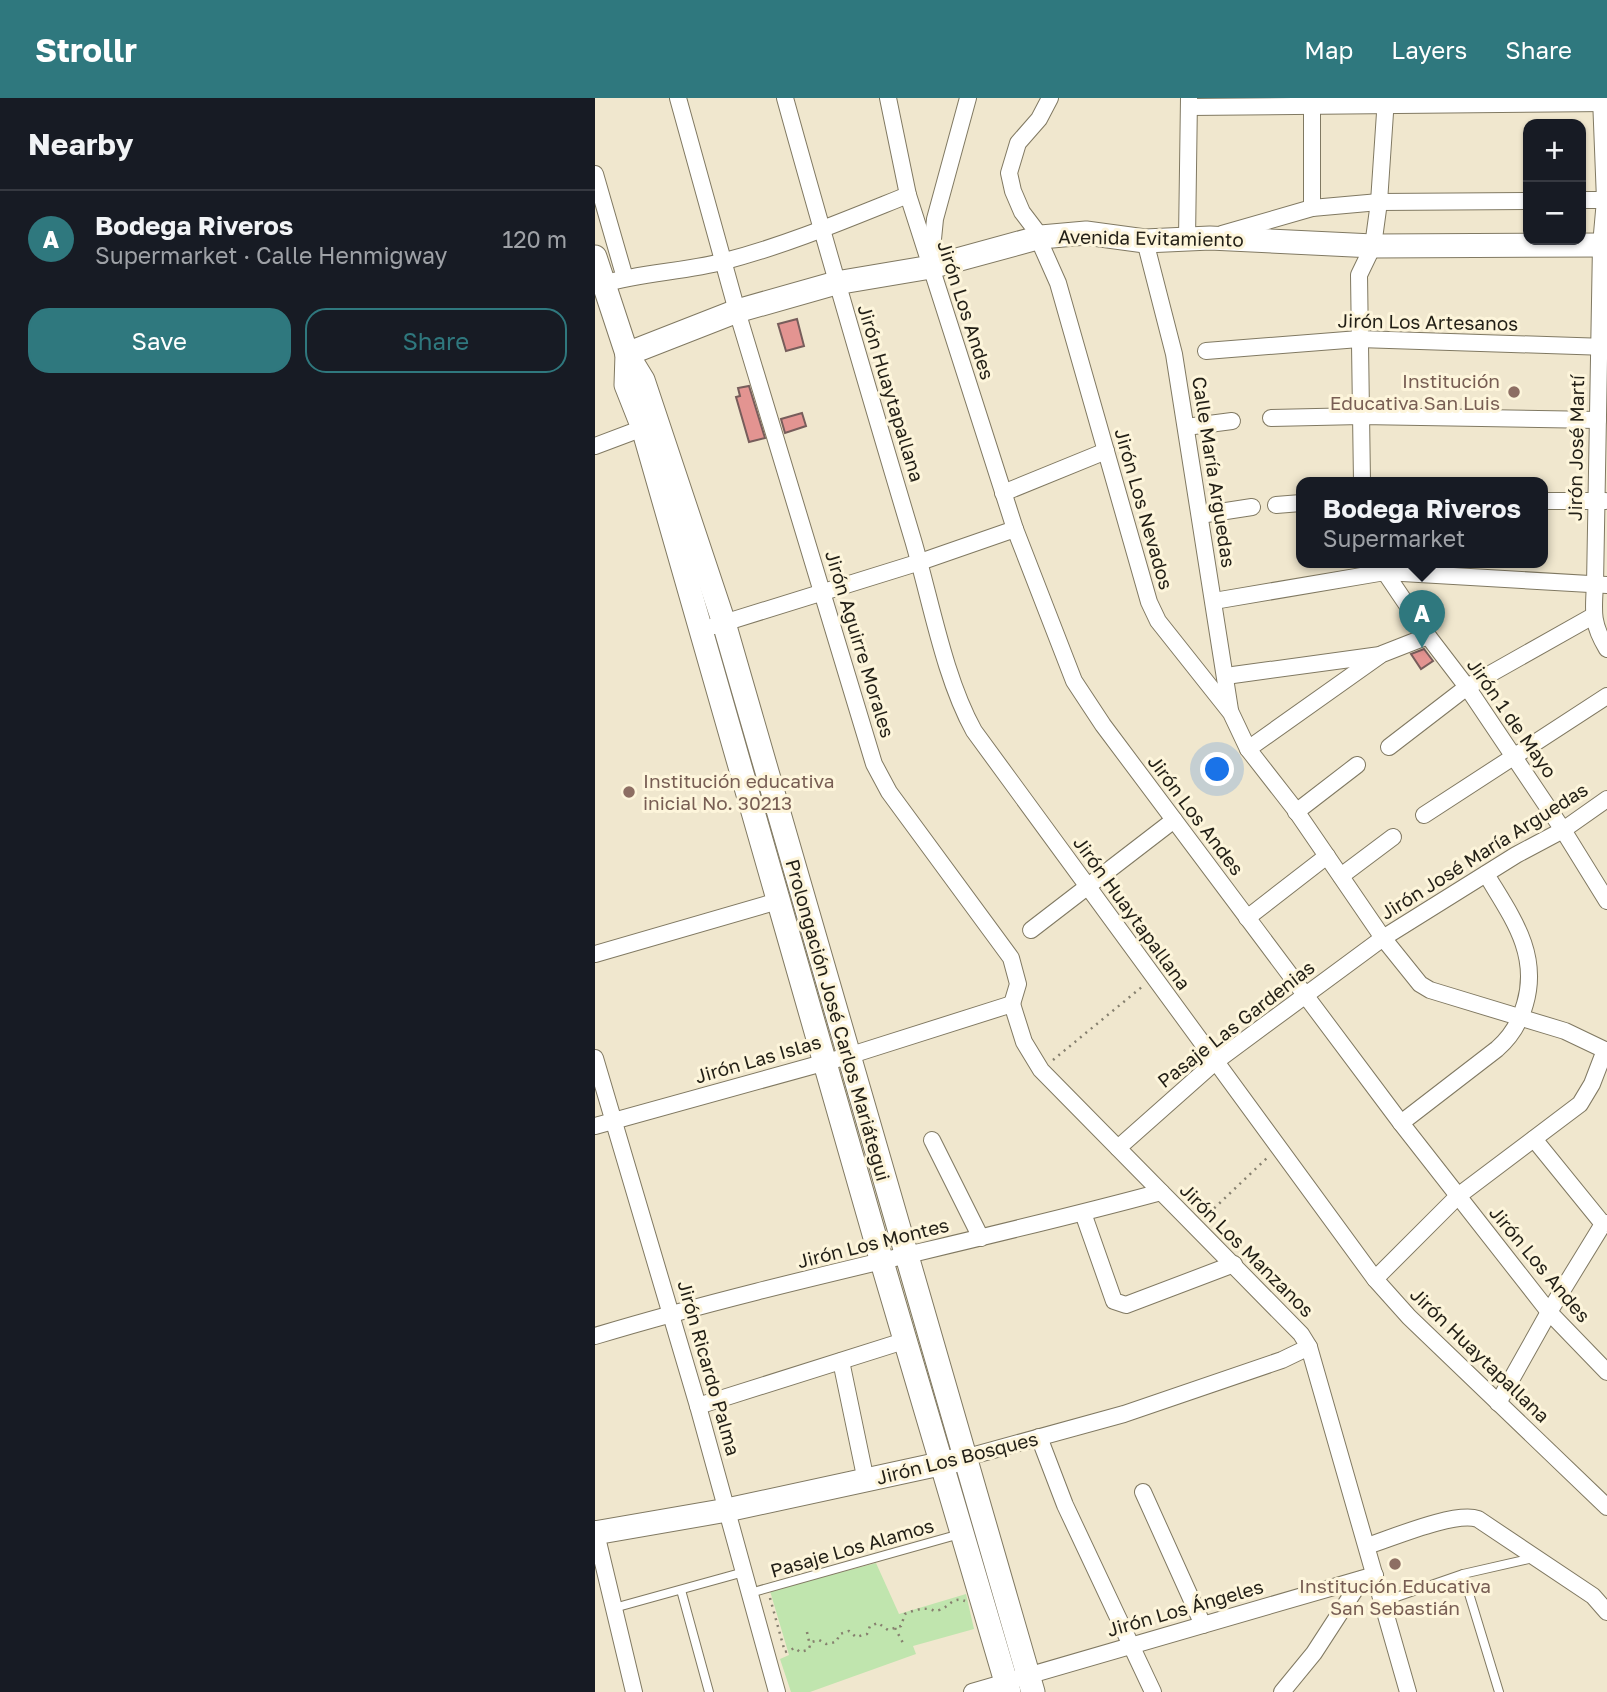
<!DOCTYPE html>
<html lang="en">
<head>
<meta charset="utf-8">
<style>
  :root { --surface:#171b24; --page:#20242c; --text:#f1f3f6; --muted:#9ea1a6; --line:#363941; --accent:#2f787e }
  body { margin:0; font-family:"Golos Text",sans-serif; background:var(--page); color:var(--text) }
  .controls { position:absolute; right:21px; top:21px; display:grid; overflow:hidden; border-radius:14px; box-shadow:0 2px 5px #0004 }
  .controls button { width:63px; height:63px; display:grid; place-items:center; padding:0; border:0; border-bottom:2px solid var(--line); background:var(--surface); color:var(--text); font:35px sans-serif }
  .you { position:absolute; left:623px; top:672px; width:24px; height:24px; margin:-18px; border:5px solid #fff; border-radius:50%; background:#1a73e8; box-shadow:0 0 0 10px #1a73e833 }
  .badge { display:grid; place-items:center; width:46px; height:46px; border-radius:50%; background:var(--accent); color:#fff; font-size:23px; font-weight:700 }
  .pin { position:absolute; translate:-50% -58px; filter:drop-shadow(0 2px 4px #0008) }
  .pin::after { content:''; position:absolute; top:37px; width:24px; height:21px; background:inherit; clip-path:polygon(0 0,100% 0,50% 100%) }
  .popup { position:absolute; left:701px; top:379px; width:252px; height:91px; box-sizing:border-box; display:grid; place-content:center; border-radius:14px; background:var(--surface); filter:drop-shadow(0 2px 5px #0005); font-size:23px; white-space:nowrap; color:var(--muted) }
  .popup b { font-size:26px; color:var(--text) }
  .popup::after { content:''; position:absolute; left:50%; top:100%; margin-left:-14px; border:14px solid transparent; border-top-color:var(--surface) }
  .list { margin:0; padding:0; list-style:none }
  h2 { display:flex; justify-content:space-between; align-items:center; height:91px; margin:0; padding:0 28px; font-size:30px }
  h2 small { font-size:23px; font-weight:400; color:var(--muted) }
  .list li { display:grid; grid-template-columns:46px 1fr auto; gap:21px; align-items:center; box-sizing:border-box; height:98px; padding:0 28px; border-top:2px solid var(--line) }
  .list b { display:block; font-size:26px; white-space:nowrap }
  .list p { margin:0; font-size:23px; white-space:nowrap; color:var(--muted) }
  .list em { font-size:23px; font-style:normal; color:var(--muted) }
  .actions { display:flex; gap:14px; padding:21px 28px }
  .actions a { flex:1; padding:16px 0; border:2px solid var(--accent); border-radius:21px; text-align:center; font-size:24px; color:var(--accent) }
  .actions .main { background:var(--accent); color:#fff }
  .map { position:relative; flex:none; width:1012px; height:1594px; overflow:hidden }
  header { display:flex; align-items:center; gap:42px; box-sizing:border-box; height:98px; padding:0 35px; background:var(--accent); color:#fff }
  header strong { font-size:33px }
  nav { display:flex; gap:38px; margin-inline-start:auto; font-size:24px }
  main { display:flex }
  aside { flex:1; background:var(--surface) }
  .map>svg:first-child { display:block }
</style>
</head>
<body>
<header>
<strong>Strollr</strong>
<nav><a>Map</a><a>Layers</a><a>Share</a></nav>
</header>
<main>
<aside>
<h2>Nearby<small></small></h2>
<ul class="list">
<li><span class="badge">A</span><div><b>Bodega Riveros</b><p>Supermarket · Calle Henmigway</p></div><em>120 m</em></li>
</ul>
<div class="actions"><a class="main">Save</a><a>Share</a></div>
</aside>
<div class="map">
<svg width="1012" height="1594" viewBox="0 0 1012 1594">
  <rect width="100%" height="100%" fill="#f0e7ce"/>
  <path fill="#c0e5ae" d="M281,1465L304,1516L371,1496L379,1531L318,1548L321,1556L215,1594H196L185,1561L194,1557L175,1493Z"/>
  <g fill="#e39491" stroke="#775d5b" stroke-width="2">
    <path d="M202,221L209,248L191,253L183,226Z"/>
    <path d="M154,288L170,340L154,344L141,299L145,298L143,290Z"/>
    <path d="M207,315L211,328L190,335L186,321Z"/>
    <path d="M829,551L838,563L826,571L816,556Z"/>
  </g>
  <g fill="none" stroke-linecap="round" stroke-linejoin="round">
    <defs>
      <g id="lane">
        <path d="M868,1476L904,1594"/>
        <path d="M86,1492L114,1594"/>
        <path d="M155,1495L365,1436"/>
        <path d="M787,1504L868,1476L938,1460"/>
        <path d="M19,1510L149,1474"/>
      </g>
      <g id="street">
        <path d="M83,0L142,213L279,666L294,694L416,860L423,886L417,906"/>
        <path d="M190,0C231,148 274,295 318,442C336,503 349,579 379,633L780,1181L814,1219L1012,1409"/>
        <path d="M293,0L313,97L420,431L479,583L508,627L806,1025L954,1214L1012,1274"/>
        <path d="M455,0L444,21L423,45L414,75L418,93L427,114L446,139L447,149L463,185L554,504L563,523L636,615L653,651L699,710L788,840L825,886L835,892L970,933L1012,953"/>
        <path d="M717,0V110"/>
        <path d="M1006,0L1010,102L1006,147L1000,487C998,515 997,526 1012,551"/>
        <path d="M594,9L1012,5"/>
        <path d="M0,76L30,180"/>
        <path d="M986,102H1012"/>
        <path d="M627,136L717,110L784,104L933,103"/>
        <path d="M592,141L594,0"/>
        <path d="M550,143L579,256L635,612"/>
        <path d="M336,161L340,121L373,0"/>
        <path d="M8,186C48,174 90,174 130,163C192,147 253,121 313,97"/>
        <path d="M611,253L764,241L1012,249"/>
        <path d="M676,320L766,318L1003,322"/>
        <path d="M591,329L637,323"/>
        <path d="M0,348L48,330"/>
        <path d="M767,384L764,177L778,148L784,104L791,0"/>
        <path d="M408,395L511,353"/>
        <path d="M948,403H1010"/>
        <path d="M681,407L706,405"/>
        <path d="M605,417L657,409"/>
        <path d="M783,464L833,538L872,589L968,732L1012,803"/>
        <path d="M619,503L790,474L1012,487"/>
        <path d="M119,528L325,464L420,431"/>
        <path d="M638,577L785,557"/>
        <path d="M794,649L872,589L998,518"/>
        <path d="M653,651L787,556L833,538"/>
        <path d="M701,714L762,667"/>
        <path d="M829,717L1012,598"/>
        <path d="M746,778L798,739"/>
        <path d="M652,820L732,758"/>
        <path d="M436,832L579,722"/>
        <path d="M0,856L183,803"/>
        <path d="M417,906L429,944L446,972L706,1236L714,1249L813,1594"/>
        <path d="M0,960L103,1308L182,1594"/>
        <path d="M806,1025L902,951C917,938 925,924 930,906C945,855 916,818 891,776"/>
        <path d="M0,1028L253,958L417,906"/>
        <path d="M939,1041L1008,1126"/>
        <path d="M337,1042L386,1140"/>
        <path d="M523,1050L620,964L788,840L921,757L968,732L1012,701"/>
        <path d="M488,1115L519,1203L531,1207L639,1166"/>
        <path d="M780,1181L863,1098L985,1006L997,986L1010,952"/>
        <path d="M0,1238C186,1182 378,1145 566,1094"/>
        <path d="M246,1263L271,1383"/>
        <path d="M903,1305L954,1214L1008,1126L1012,1125"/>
        <path d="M103,1308L312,1242"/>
        <path d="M444,1339L470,1407L558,1594"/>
        <path d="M369,1360L529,1316L687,1262L714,1249"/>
        <path d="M548,1394L608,1527"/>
        <path d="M0,1431L39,1594"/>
        <path d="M772,1448C797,1440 860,1413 883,1421L998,1498L1012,1514"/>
        <path d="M377,1594L780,1477"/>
        <path d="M687,1594L719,1555L767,1481"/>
      </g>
      <g id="secondary">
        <path d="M0,159L32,256L48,282L129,525L438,1594"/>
        <path d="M32,256L31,287L48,330L287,1164L414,1594"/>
        <path d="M32,256L142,213L241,185L336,169L446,139L491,135L550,143L615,140L778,148L1012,147"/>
        <path d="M0,1435L132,1412L363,1362"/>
      </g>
    </defs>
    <use href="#lane" stroke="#807962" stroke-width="10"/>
    <use href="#street" stroke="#807962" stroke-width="18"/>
    <use href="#secondary" stroke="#807962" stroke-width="25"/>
    <g stroke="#86806f" stroke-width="2.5" stroke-dasharray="2 5" stroke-linecap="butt">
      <path d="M458,962L548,888"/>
      <path d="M609,1120L673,1059"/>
      <path d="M175,1500L190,1554"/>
      <path d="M300,1530L308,1545"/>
      <path d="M212,1534L215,1548"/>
      <path d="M190,1554L200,1550L205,1554L213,1552L217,1544L224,1542L231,1546L241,1544L245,1536L254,1533L261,1539L272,1536L275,1528L283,1525L293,1532L306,1528L310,1516C317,1513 325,1510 333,1511C341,1512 336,1514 344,1512C355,1509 357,1498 370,1503"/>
    </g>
    <use href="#lane" stroke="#fff" stroke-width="8"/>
    <use href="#street" stroke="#fff" stroke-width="16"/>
    <use href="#secondary" stroke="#fff" stroke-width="23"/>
  </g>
  <g fill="#8d6e63" stroke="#fdf5db" stroke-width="2.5">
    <circle cx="919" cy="294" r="7"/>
    <circle cx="34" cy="694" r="7"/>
    <circle cx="800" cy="1466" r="7"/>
  </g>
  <g text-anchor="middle" stroke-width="6" stroke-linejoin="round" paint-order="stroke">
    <g font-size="19" fill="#221f16" stroke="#fdf5db">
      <text transform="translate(556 140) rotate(1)" y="7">Avenida Evitamiento</text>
      <text transform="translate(371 212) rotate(72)" y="7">Jirón Los Andes</text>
      <text transform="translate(833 224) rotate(1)" y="7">Jirón Los Artesanos</text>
      <text transform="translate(296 295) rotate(73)" y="7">Jirón Huaytapallana</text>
      <text transform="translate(981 350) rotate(-89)" y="7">Jirón José Martí</text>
      <text transform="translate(619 374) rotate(81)" y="7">Calle María Arguedas</text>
      <text transform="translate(549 411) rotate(74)" y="7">Jirón Los Nevados</text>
      <text transform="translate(265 546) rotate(73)" y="7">Jirón Aguirre Morales</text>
      <text transform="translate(917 620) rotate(55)" y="7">Jirón 1 de Mayo</text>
      <text transform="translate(601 717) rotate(53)" y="7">Jirón Los Andes</text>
      <text transform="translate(889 753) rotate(-32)" y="7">Jirón José María Arguedas</text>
      <text transform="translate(537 815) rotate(54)" y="7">Jirón Huaytapallana</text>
      <text transform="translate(243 922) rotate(74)" y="7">Prolongación José Carlos Mariátegui</text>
      <text transform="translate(641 926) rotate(-38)" y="7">Pasaje Las Gardenias</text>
      <text transform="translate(163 961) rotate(-16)" y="7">Jirón Las Islas</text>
      <text transform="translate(278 1145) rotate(-14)" y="7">Jirón Los Montes</text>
      <text transform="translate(652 1152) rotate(45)" y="7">Jirón Los Manzanos</text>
      <text transform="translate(945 1166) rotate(50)" y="7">Jirón Los Andes</text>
      <text transform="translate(885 1257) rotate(44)" y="7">Jirón Huaytapallana</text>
      <text transform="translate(114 1270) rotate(74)" y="7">Jirón Ricardo Palma</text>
      <text transform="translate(362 1360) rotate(-14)" y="7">Jirón Los Bosques</text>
      <text transform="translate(257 1450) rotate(-16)" y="7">Pasaje Los Alamos</text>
      <text transform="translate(590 1510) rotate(-16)" y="7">Jirón Los Ángeles</text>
    </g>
    <g font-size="19" fill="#785e54" stroke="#fdf5db" text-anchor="end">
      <text x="905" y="290">Institución<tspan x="905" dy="22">Educativa San Luis</tspan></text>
      <text x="48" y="690" text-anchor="start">Institución educativa<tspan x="48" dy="22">inicial No. 30213</tspan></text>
      <text x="800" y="1495" text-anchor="middle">Institución Educativa<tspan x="800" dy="22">San Sebastián</tspan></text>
    </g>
  </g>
</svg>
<div class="controls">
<button>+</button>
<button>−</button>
</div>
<div class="you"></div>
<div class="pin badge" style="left:827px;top:550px">A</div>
<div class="popup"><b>Bodega Riveros</b>Supermarket</div>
</div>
</main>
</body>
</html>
